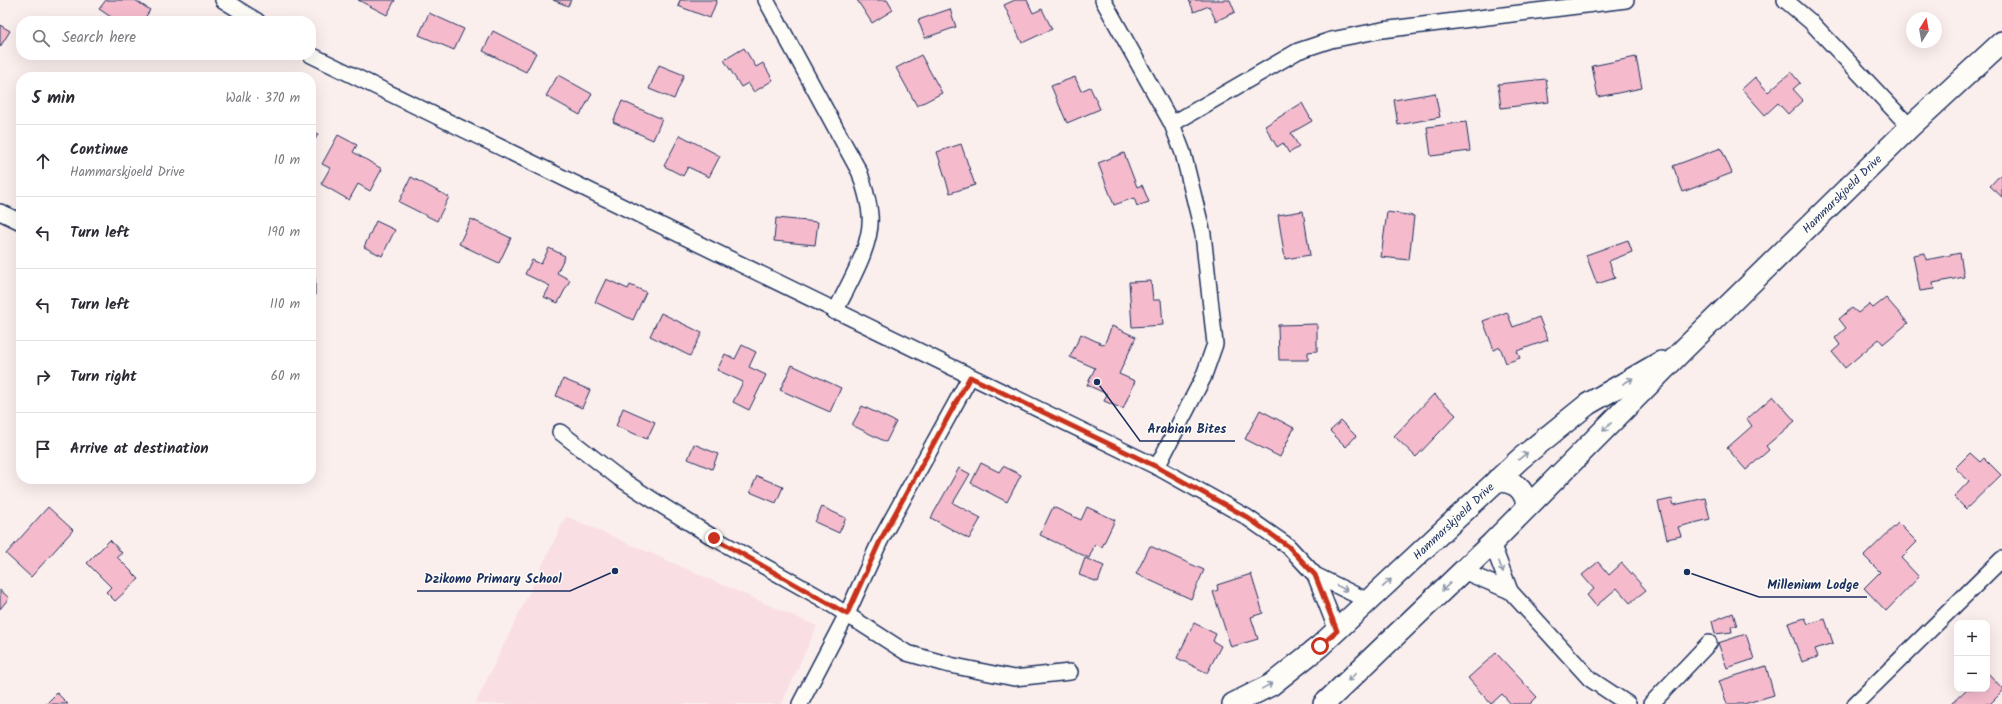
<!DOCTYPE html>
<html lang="en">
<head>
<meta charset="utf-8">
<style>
  :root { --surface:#fff; --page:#f2f2f3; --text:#2b2b33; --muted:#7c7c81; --line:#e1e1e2 }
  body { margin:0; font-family:Kalam,sans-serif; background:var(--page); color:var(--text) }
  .controls { position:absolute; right:12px; bottom:12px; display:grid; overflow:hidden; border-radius:8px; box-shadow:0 4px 16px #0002 }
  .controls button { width:36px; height:36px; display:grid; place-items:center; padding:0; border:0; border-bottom:1px solid var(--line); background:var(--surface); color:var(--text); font:20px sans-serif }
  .compass { position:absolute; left:1906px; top:12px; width:36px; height:36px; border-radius:50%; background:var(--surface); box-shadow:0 4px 16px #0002; rotate:11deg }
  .stop { position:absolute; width:12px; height:12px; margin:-9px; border:3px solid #c8321e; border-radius:50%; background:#fff }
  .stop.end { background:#c8321e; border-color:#fff; box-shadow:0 1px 4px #0008 }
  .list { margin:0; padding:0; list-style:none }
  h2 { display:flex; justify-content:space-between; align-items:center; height:52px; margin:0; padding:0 16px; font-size:17px }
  h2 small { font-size:13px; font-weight:400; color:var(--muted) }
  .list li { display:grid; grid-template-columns:26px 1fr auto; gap:12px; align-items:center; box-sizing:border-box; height:72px; padding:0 16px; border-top:1px solid var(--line) }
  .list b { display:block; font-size:15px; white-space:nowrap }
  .list p { margin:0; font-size:13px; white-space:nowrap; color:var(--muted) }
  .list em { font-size:13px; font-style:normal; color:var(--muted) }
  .icon { flex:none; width:22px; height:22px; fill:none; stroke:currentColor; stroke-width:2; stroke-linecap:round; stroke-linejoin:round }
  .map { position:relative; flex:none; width:2002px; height:704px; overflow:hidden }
  .search { position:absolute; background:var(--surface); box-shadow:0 4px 16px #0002; left:16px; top:16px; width:300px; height:44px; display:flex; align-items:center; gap:10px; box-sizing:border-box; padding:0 14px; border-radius:16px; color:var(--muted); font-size:15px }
  .panel { position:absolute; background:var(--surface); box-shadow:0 4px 16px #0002; left:16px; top:72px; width:300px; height:412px; border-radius:16px }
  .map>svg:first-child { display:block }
</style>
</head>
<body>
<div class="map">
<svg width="2002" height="704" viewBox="0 0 2002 704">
  <rect width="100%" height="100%" fill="#fbefee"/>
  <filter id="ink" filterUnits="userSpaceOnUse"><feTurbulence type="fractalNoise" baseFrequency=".025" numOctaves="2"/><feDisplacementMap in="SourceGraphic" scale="8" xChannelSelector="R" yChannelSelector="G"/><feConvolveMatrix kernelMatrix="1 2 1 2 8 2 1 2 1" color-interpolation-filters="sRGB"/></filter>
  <g filter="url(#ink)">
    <path fill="#f9dfe4" d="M566,516L817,626L782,704H475Z"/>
    <g fill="#f5bbcc" stroke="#1b2f5e">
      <path d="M106,0H135L150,10L143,21H117L99,9Z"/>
      <path d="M358,0H395L387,15Z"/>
      <path d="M553,0H571L568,6Z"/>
      <path d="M680,0H717L710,18L678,6Z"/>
      <path d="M857,0H887L893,10L872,23Z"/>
      <path d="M1015,0H1027L1033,13L1042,9L1052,29L1022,43L1004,5Z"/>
      <path d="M1189,0H1230L1235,12L1216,21L1209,6L1194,12Z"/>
      <path d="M950,9L956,27L925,38L918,20Z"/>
      <path d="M429,13L464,29L454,50L419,35Z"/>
      <path d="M0,25L10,31L0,47Z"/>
      <path d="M493,31L536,53L526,72L483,51Z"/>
      <path d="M744,48L756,67L763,63L773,80L754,92L748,83L741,87L724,60Z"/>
      <path d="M921,55L942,93L917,106L896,68Z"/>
      <path d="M1636,57L1642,88L1598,97L1592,66Z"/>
      <path d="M659,65L684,75L674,99L649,89Z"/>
      <path d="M1791,72L1800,83L1793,89L1803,100L1788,114L1778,103L1765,115L1742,89L1755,77L1768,92Z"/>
      <path d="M558,75L592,94L580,115L546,96Z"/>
      <path d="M1075,77L1081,91L1090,87L1100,109L1067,123L1051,86Z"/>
      <path d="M1546,79L1549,102L1501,108L1498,84Z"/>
      <path d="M1435,93L1440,117L1398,125L1394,100Z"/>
      <path d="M622,101L662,119L653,140L613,122Z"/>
      <path d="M1302,103L1312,121L1291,133L1299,147L1289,153L1283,143L1277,147L1265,126Z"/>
      <path d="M1466,122L1470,151L1431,156L1427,127Z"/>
      <path d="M311,130L318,134L311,147Z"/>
      <path d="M338,135L357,145L353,152L382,169L370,191L358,184L349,200L321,184L330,168L322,164Z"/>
      <path d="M680,135L720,156L709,177L688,167L683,176L664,166Z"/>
      <path d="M961,144L975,185L950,193L937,152Z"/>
      <path d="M1721,148L1732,173L1683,192L1673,166Z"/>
      <path d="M1124,153L1137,187L1142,185L1149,202L1137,206L1134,198L1114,205L1098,163Z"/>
      <path d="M2002,173V197L1990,186Z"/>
      <path d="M411,177L449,197L437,221L399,202Z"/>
      <path d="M1303,211L1310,255L1285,259L1278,215Z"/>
      <path d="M1387,212L1414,216L1409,260L1381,257Z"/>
      <path d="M776,218L818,222L815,245L774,241Z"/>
      <path d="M471,219L511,238L499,263L459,244Z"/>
      <path d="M376,221L395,230L382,256L364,247Z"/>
      <path d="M1628,240L1632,252L1609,261L1615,278L1597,284L1586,255Z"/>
      <path d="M549,248L565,256L557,273L570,280L558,303L544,297L550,286L525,274L532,260L541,264Z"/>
      <path d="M1925,253L1926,260L1960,253L1964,277L1933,283L1934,289L1920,291L1913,255Z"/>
      <rect x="311" y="278" width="4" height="18"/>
      <path d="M606,279L628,289L630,285L646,292L633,320L595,302Z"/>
      <path d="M1151,281L1153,300H1161L1163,325L1132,327L1129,282Z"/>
      <path d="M1886,298L1908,323L1883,344L1879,339L1845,368L1832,352L1840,345L1835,338L1846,328L1839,319L1852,308L1858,313L1869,304L1873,308Z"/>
      <path d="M1507,312L1513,327L1539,317L1548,340L1517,351L1520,358L1506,363L1500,347L1494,350L1483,321Z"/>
      <path d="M661,313L702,333L690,356L650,336Z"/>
      <path d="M1317,324V351L1308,352V360H1279L1278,325Z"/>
      <path d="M1112,326L1136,337L1119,374L1135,381L1123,409L1104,401L1107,394L1087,385L1095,368L1070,357L1081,334L1104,345Z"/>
      <path d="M742,345L756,352L749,367L766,375L749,410L733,402L743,382L717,370L725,354L735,359Z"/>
      <path d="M792,365L841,388L830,412L780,390Z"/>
      <path d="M563,379L590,390L582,408L556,396Z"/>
      <path d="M1434,394L1456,415L1416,457L1394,436Z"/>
      <path d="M1773,396L1795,421L1766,446L1769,450L1746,470L1727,448L1752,426L1747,419Z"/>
      <path d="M862,406L896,422L886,442L852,425Z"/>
      <path d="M623,408L655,422L647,439L616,426Z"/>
      <path d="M1260,410L1294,428L1280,457L1245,439Z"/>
      <path d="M1341,421L1356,436L1346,447L1330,431Z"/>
      <path d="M694,444L718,454L712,469L688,459Z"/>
      <path d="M1970,453L1980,462L1984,458L2001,475L1966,509L1954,497L1969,481L1955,468Z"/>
      <path d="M981,463L999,472L1003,466L1021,475L1007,502L971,483Z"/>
      <path d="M959,468L970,474L953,503L981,518L969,539L931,518Z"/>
      <path d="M757,476L783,487L776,503L750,492Z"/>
      <path d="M1705,498L1710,519L1678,527L1681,536L1667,539L1658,502L1672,499L1674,505Z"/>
      <path d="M48,507L73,530L31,577L6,554Z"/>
      <path d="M822,507L846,518L839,533L815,522Z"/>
      <path d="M1053,507L1081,520L1087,507L1115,520L1102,547L1095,544L1089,558L1040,535Z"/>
      <path d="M1898,523L1917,542L1901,558L1919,577L1886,611L1864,588L1880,572L1864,556Z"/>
      <path d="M110,540L122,553L117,557L139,579L115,601L106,592L111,587L87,563Z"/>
      <path d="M1150,546L1204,570L1191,599L1136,574Z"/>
      <path d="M1085,558L1104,566L1098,582L1079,575Z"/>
      <path d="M1598,562L1609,575L1622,563L1646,590L1630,603L1617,588L1596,606L1587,595L1594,589L1582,575Z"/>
      <path d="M1251,574L1263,613L1251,617L1258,639L1231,647L1213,592L1218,590L1217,585Z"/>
      <path d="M0,590L9,598L0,609Z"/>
      <path d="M1733,613L1737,626H1731L1732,632L1715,634L1712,621Z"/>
      <path d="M1805,618L1808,624L1825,619L1833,643L1815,649L1818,657L1802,662L1788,623Z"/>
      <path d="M1194,623L1216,634L1213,641L1221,646L1207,673L1177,658Z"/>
      <path d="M1746,634L1754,659L1727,668L1718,643Z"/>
      <path d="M1496,653L1537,697L1530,704H1511L1502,694L1491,704L1468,678Z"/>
      <path d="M1766,666L1774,695L1744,704H1727L1719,681Z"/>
      <path d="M1987,672L2002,688V692L1990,704H1951L1967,689H1987Z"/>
      <path d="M57,693L68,704H46Z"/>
    </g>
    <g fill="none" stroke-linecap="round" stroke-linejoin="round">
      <defs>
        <g id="street">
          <path d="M223,0L257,21"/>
          <path d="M766,0L860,173C864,187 869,200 870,215C873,245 848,285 835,312"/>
          <path d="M1103,0L1172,124L1183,153L1203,234L1215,344L1203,378L1157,467"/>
          <path d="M1785,0L1811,22L1910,127"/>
          <path d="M311,55L1157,467L1245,516L1288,546L1315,575L1368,601"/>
          <path d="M1172,124L1298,51L1331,40L1382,30L1626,0"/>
          <path d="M0,212L21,222"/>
          <path d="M560,432L619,478L653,500L714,538L821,598L907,653L950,665L1014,678L1070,672"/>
          <path d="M1492,543L1510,591L1590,679L1628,704"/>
          <path d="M1463,571L1510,591"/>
          <path d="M1315,575L1337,631"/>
          <path d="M800,704L847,614L880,541L970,377"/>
          <path d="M1651,704L1709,643"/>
          <path d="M1855,704L2002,559"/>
        </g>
        <g id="secondary">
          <path d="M1497,480C1516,483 1523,487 1528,506"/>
          <path id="s1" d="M1233,704L1271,685L1320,646L1520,459L1588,404L1661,362"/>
          <path id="s2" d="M1324,704L1492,543L1684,349L1910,127L2002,42"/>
        </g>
      </defs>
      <use href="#street" stroke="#1b2f5e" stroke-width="18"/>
      <use href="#secondary" stroke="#1b2f5e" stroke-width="24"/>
      <use href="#street" stroke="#fdfcf7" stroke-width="15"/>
      <use href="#secondary" stroke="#fdfcf7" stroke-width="21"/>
    </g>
    <defs><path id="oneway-shaft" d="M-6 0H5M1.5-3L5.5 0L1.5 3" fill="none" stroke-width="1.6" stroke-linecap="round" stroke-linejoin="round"/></defs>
    <g stroke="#8c96aa">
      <use href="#oneway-shaft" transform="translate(1628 381) rotate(-30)"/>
      <use href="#oneway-shaft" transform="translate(1607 427) rotate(135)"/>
      <use href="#oneway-shaft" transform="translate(1523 456) rotate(-40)"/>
      <use href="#oneway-shaft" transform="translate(1501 567) rotate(70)"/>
      <use href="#oneway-shaft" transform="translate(1387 583) rotate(-43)"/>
      <use href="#oneway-shaft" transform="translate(1446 587) rotate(136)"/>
      <use href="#oneway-shaft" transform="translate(1342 588) rotate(26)"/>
      <use href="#oneway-shaft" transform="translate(1352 677) rotate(136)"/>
      <use href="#oneway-shaft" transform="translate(1267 686) rotate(-29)"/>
    </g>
  </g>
  <g fill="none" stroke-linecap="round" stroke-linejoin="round" filter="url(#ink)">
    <path stroke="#c8321e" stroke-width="5" d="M714,538L847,614L880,541L970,377L1157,467L1245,516L1288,546L1315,575L1337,631L1320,646"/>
  </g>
  <g text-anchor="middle" stroke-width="3" stroke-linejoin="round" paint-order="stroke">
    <g font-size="12" fill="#1b2f5e" stroke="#fdfcf7">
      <text dy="4" stroke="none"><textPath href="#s2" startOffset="727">Hammarskjoeld Drive</textPath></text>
      <text dy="4" stroke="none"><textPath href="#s1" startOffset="288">Hammarskjoeld Drive</textPath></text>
    </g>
  </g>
  <path fill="none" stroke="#1b2f5e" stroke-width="1.5" d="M1097 382L1140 441H1235M615 571L570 591H417M1687 572L1759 597H1867"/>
  <g fill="#1b2f5e" stroke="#fdfcf7" stroke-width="1.5">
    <circle cx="1097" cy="382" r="4"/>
    <circle cx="615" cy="571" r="4"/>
    <circle cx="1687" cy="572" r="4"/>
  </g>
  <g font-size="13" text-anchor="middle" font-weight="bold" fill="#1b2f5e" stroke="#fdfcf7" stroke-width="3" stroke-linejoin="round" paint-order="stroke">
    <text x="1187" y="433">Arabian Bites</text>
    <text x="493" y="583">Dzikomo Primary School</text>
    <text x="1813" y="589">Millenium Lodge</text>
  </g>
</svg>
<div class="controls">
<button>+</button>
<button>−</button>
</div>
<svg class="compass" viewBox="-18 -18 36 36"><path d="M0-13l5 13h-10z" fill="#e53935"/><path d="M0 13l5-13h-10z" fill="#7c7c81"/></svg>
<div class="stop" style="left:1320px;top:646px"></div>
<div class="stop end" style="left:714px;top:538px"></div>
<div class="search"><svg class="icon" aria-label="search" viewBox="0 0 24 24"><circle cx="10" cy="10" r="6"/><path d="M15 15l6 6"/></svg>Search here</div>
<section class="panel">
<h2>5 min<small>Walk · 370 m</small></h2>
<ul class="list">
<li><svg class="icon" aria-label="ahead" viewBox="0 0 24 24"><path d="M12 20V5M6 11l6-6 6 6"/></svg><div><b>Continue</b><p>Hammarskjoeld Drive</p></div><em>10 m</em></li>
<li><svg class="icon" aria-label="left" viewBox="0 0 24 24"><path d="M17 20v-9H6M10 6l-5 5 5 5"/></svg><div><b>Turn left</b></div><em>190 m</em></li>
<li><svg class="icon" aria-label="left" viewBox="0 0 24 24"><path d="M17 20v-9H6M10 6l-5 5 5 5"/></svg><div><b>Turn left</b></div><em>110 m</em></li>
<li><svg class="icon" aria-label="right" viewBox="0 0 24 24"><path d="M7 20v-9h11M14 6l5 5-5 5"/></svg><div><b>Turn right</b></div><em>60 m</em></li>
<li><svg class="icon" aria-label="arrive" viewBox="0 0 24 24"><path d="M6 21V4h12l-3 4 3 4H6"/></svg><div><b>Arrive at destination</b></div></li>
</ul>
</section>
</div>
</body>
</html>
